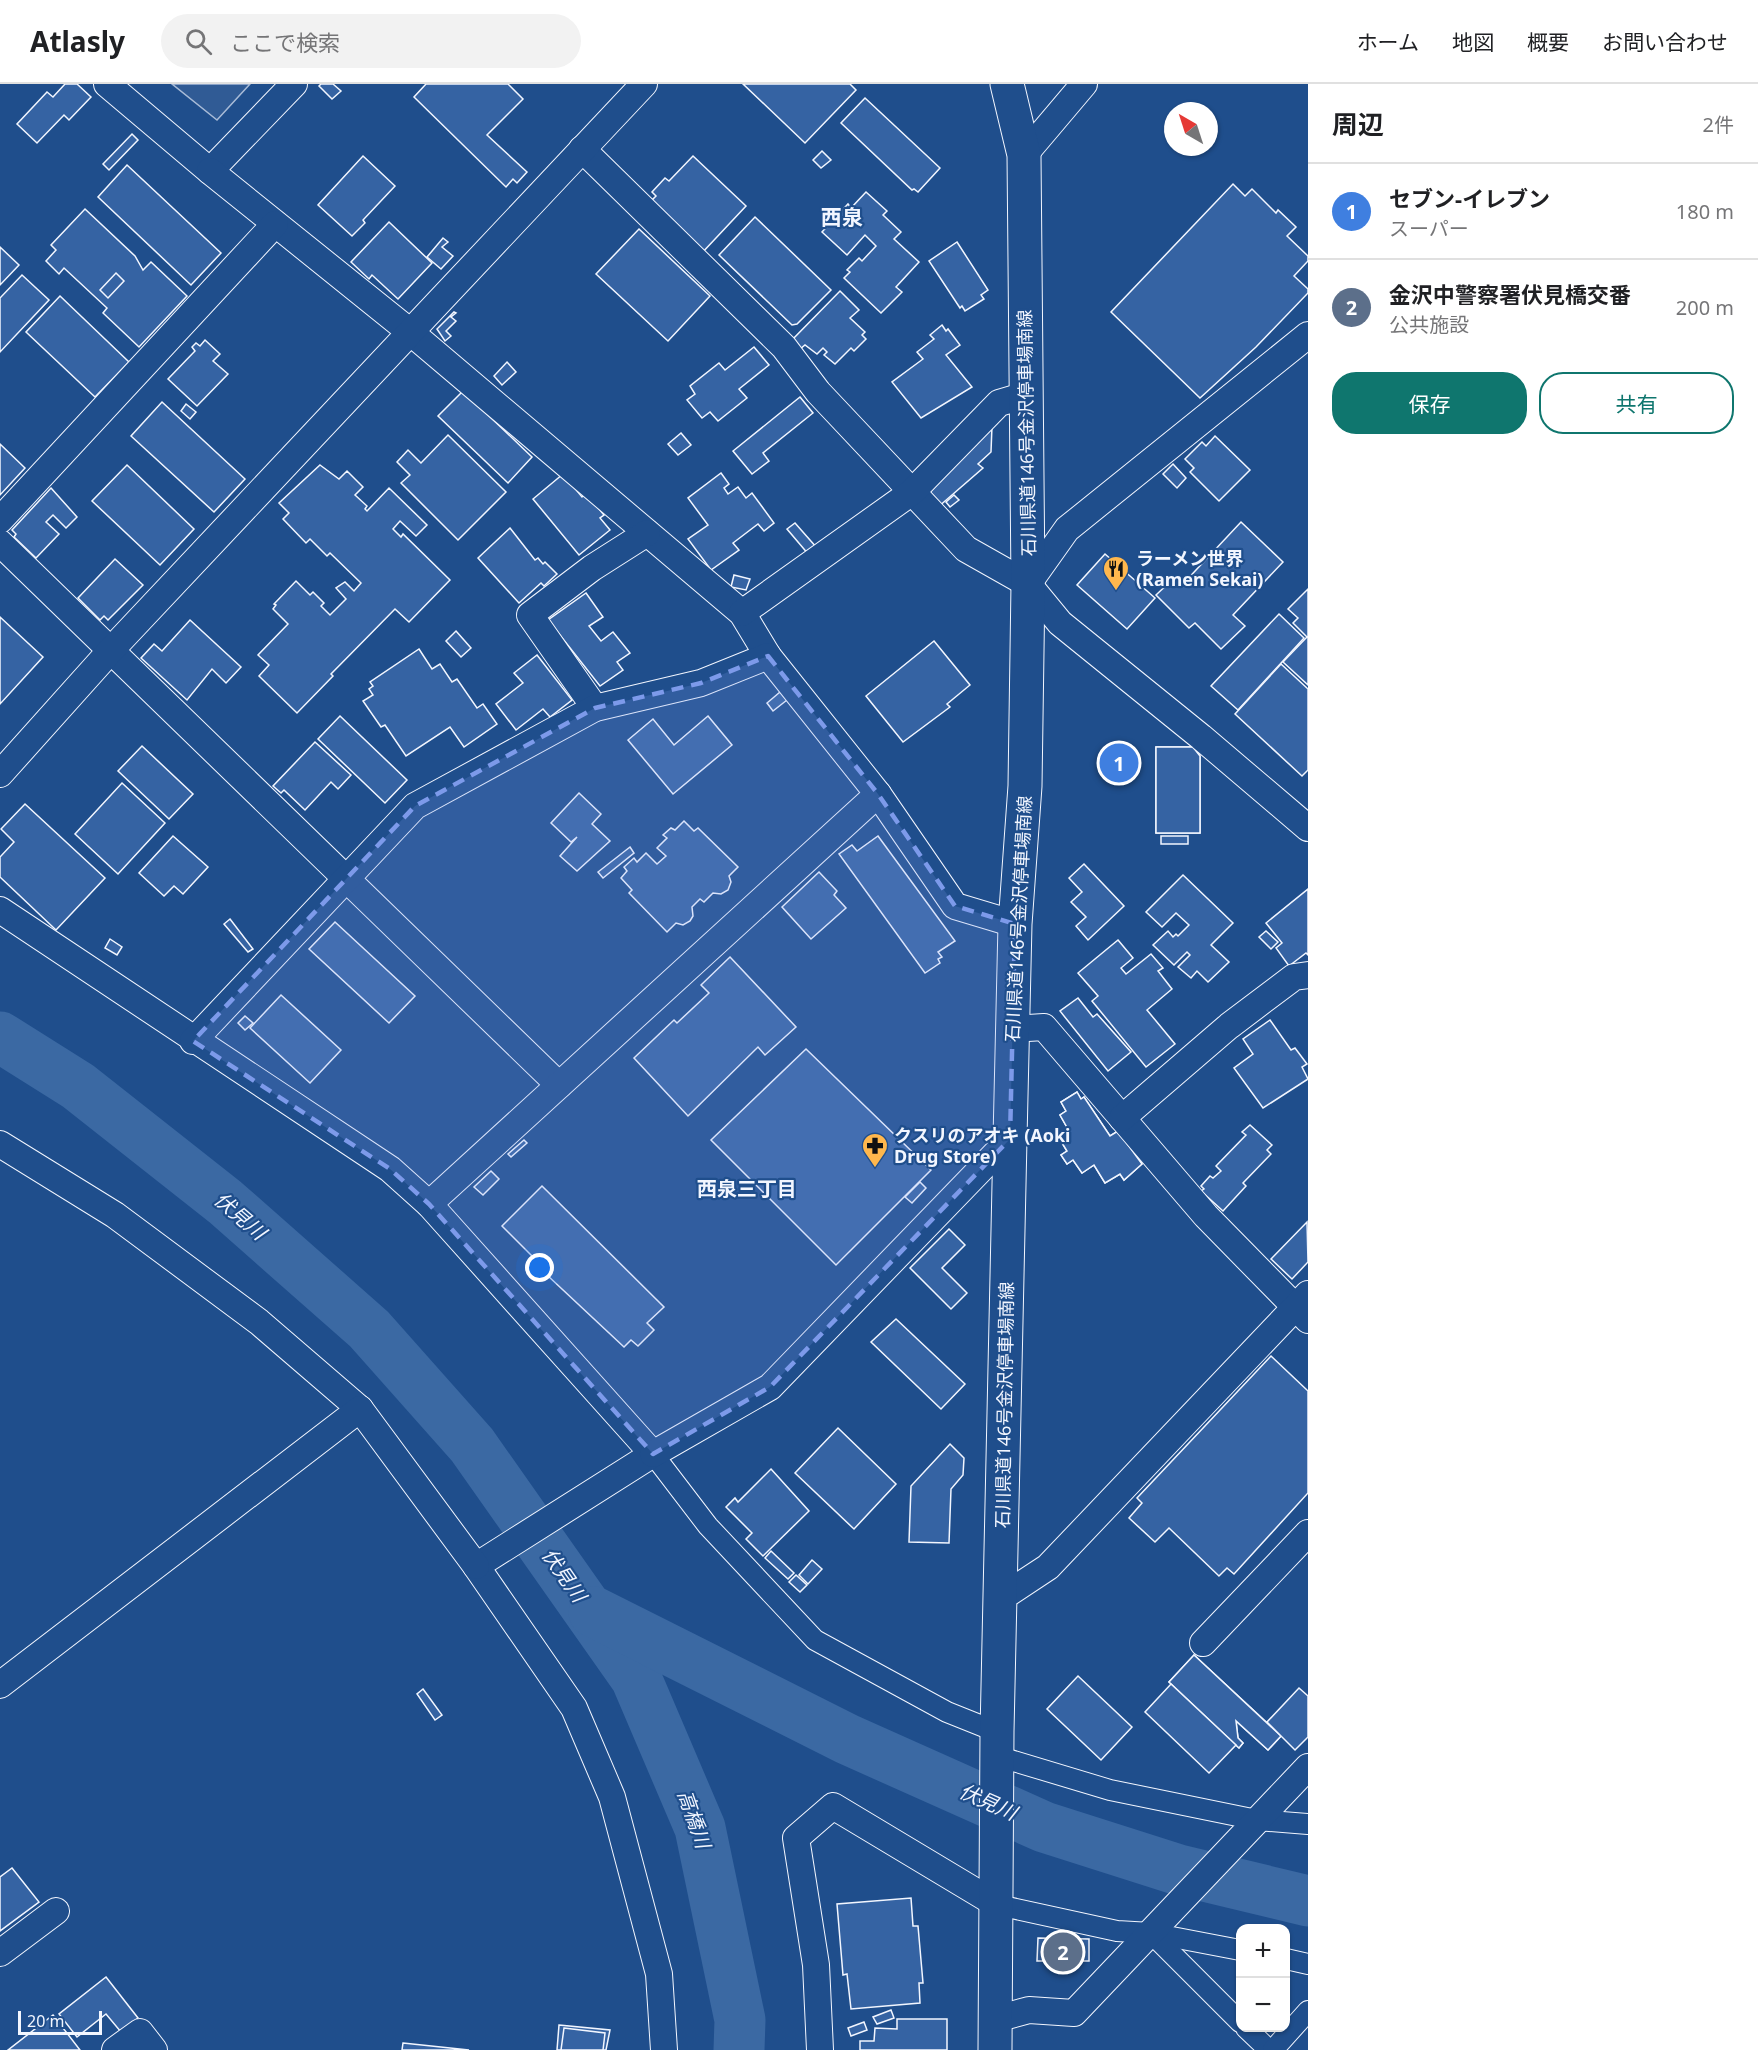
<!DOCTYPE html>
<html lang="ja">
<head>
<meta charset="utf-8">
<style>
  :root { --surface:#fff; --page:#f2f2f2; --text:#202124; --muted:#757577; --line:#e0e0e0; --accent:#0f766e }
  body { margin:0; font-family:"Noto Sans","Noto Sans JP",sans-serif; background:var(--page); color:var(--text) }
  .controls { position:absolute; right:18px; bottom:18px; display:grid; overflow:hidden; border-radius:12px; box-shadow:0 2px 4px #0004 }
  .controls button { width:54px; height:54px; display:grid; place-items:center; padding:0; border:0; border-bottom:2px solid var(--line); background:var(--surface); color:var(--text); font:30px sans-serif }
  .compass { position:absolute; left:1164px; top:18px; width:54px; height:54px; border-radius:50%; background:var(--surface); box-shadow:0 2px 4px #0004; rotate:321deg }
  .scale { position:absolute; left:18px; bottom:15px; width:84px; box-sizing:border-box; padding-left:6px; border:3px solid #f2f6ff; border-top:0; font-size:16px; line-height:21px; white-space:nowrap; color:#f2f6ff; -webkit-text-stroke:4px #1f4e8c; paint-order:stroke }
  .you { position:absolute; left:540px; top:1184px; width:21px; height:21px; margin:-15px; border:4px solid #fff; border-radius:50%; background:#1a73e8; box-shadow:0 0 0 9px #1a73e833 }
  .badge { display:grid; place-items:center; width:39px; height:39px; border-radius:50%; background:var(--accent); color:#fff; font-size:20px; font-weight:700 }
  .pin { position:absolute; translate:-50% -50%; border:3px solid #fff; box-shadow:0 2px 6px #0006 }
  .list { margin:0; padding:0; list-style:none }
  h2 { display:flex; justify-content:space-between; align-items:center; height:78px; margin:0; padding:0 24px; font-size:26px }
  h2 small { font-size:20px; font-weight:400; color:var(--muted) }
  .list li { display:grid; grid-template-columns:39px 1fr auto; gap:18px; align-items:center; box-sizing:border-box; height:96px; padding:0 24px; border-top:2px solid var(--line) }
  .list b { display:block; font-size:22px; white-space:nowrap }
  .list p { margin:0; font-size:20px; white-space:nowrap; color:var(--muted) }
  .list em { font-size:20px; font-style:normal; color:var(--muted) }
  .actions { display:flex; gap:12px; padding:18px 24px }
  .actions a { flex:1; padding:14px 0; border:2px solid var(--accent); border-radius:24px; text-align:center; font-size:21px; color:var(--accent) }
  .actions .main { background:var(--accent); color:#fff }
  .icon { flex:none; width:33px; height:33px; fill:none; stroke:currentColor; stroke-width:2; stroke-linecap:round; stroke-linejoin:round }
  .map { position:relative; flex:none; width:1308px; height:1966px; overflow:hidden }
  header { display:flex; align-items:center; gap:36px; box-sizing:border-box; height:84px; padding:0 30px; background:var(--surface); border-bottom:2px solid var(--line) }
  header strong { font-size:28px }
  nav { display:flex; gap:33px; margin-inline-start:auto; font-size:21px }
  .search { width:420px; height:54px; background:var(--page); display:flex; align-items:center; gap:15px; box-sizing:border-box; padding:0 21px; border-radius:33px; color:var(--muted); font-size:22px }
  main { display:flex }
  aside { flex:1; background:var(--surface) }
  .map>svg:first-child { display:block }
</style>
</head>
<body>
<header>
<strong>Atlasly</strong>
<div class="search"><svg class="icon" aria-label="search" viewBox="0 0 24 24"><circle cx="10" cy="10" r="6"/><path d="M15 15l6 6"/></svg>ここで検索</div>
<nav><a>ホーム</a><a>地図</a><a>概要</a><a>お問い合わせ</a></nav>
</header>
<main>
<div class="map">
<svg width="1308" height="1966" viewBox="0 0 1308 1966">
  <rect width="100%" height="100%" fill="#1f4e8c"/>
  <path fill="#305b95" stroke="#a8bbd7" stroke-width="1.5" d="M172,0H250L217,36Z"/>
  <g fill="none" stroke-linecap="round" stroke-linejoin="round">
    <g stroke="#3b69a3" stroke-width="51">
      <path d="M0,953L78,1002L225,1118L369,1245L472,1361L636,1594L700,1744L740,1936L739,1966"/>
      <path d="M594,1528L847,1655L1044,1743L1179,1786L1308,1817"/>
    </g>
  </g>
  <g fill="#3563a3" stroke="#f2f6ff" stroke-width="1.5">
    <path d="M65,0H77L91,13L69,36L64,31L37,59L17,40L47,8L53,13Z"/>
    <path d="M321,0H333L341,7L332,15L319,2Z"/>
    <path d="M426,0H508L523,15L487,51L527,88L517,99L513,95L506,103L414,13Z"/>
    <path d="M743,0H850L856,6L805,59Z"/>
    <path d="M865,14L940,84L918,108L914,105L912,106L841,39Z"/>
    <path d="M132,50L138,56L109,86L103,80Z"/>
    <path d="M822,67L831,76L821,84L813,76Z"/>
    <path d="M363,72L395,102L363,136L365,139L352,152L318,121Z"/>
    <path d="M693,72L746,122L700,171L647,121L656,112L652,108L665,94L669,97Z"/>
    <path d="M127,81L221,169L191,201L98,113Z"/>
    <path d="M1233,100L1245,112L1252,105L1276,129L1278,126L1296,143L1287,152L1308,172V177L1294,192L1308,205V209L1256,263L1200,314L1111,228Z"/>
    <path d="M866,108L887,127L883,131L901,148L894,155L919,178L896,203L902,208L881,229L844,194L850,188L847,186L859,174L862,177L876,162L865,151L847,171L822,148L848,120L851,124Z"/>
    <path d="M85,125L135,172L143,186L151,178L187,212L139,263L103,229L107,224L64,184L59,190L46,177L56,166L51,161Z"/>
    <path d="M755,133L831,206L797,240L792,241L719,171Z"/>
    <path d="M389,138L432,179L398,215L372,191L369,195L351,178Z"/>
    <path d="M639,145L710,212L668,257L596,190Z"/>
    <path d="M443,154L448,158L442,163L453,172L441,185L427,173Z"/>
    <path d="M957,158L988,206L981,211L984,215L965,227L962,222L960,224L929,177Z"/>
    <path d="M0,163L19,181L0,201Z"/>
    <path d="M116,189L124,197L108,214L100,206Z"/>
    <path d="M22,191L49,216L0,268V214Z"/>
    <path d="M840,207L859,226L850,234L865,248L862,251L866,255L854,267L851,264L835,280L824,271L827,268L823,264L817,270L805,261L800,265L791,257Z"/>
    <path d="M60,212L129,278L95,313L26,248Z"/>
    <path d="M454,228L456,229L451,233L456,237L446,247L451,252L445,257L437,245Z"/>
    <path d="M942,241L946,247L948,245L960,261L946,271L972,303L921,334L892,298L923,275L917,268L934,255L930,251Z"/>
    <path d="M205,256L220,270L213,277L228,290L197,322L168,295L195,267L192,263L196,259L200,262Z"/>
    <path d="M754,263L769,281L739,305L747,314L718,337L710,328L702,334L687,316L695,310L690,302L719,279L725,286Z"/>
    <path d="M507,278L516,288L502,301L494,292Z"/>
    <path d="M463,307L532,373L508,399L438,332Z"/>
    <path d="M800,313L813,329L763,369L769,377L752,390L733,367Z"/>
    <path d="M162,318L245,395L214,428L131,352Z"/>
    <path d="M186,320L196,328L190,335L181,327Z"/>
    <path d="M992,342L991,368L978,380L983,384L937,424L919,403Z"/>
    <path d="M681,349L691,361L678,371L668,360Z"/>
    <path d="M448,351L506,408L458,456L401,399L410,391L397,378L408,366L421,379Z"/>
    <path d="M1215,352L1250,386L1219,417L1190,388L1194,384L1185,375L1202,358L1206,362Z"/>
    <path d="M0,360L25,384L0,411Z"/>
    <path d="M1173,380L1186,394L1177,404L1163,390Z"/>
    <path d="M127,381L194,445L160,481L92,417Z"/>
    <path d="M320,381L339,395L347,387L363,403L355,411L367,422L365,425L367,427L389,404L427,441L416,452L400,437L393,445L401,453L403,450L450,496L409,538L395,525L331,590L333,592L297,629L259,592L269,581L258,571L288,540L273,525L276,521L274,520L296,497L310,511L313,508L324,519L321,522L330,531L346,515L336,504L345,498L354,507L361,499L330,469L327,472L310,455L306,459L283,435L289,429L279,419Z"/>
    <path d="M721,389L729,400L724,404L728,410L738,403L746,414L752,409L774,439L764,447L758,440L733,459L739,466L711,486L688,455L708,441L688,414Z"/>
    <path d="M563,390L582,413L586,409L604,431L600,434L610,446L579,471L533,415Z"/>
    <path d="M51,404L77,433L66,444L53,431L46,438L59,450L36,474L14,453L16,450L12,446Z"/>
    <path d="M954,411L959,416L950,423L946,418Z"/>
    <path d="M1241,438L1283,478L1233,531L1245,542L1221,565L1195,539L1189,544L1156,511L1172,496L1181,502Z"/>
    <path d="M795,439L817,464L809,471L787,445Z"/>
    <path d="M510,444L535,476L538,474L543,480L545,478L557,490L544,502L541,499L519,519L478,474Z"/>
    <path d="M1105,470L1155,514L1127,545L1077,501Z"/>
    <path d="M115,475L143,501L108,536L104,532L100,536L78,514Z"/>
    <path d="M734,491L750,495L746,506L731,503Z"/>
    <path d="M1308,505V601L1283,578L1307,553L1293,539L1298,534L1288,525Z"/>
    <path d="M586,509L603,533L589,542L601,557L613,548L630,569L617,578L623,586L600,602L548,536Z"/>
    <path d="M1279,530L1304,554L1238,626L1211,602Z"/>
    <path d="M0,533L43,573L0,620Z"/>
    <path d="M190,536L241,583L226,599L212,585L187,616L141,574L154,560L162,567Z"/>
    <path d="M456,547L471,564L461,573L446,557Z"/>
    <path d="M934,557L970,601L947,620L950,623L903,658L866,612Z"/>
    <path d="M419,565L432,585L440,580L452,598L457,595L477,624L483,620L497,640L464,663L450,643L406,672L385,641L381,643L363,617L373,611L369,605L373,602L370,598Z"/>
    <path d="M537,571L572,616L550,633L543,625L516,646L496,620L523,599L514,589Z"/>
    <path d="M1281,580L1308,605V686L1302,692L1235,630Z"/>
    <path d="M780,608L787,616L773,627L767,619Z"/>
    <path d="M340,632L407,696L385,719L318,655Z"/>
    <path d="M708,632L732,661L673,710L628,656L653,635L674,661Z"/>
    <path d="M315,658L351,691L338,705L331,698L305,726L284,706L281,709L273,702Z"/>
    <path d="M142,662L193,710L169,735L118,687Z"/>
    <path d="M1156,663H1193L1200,672V749H1156Z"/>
    <path d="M1156,663H1193L1200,672V749H1156Z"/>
    <path d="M122,699L165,739L118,790L75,750Z"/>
    <path d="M579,709L601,730L592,740L610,757L577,787L560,772L577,753L571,758L551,739Z"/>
    <path d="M25,720L105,794L56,846L0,793V773L14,758L1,745Z"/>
    <path d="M684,737L694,747L698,744L738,783L729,792L731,798L728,806L721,810L713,809L704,818L700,815L692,823L693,832L690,837L683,841L676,839L667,848L629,809L632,806L621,794L627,787L624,783L634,774L637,778L646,769L657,780L666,772L657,764L667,754L663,751L671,744L675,746Z"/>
    <path d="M173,752L208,783L183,810L174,802L164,812L139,789Z"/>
    <path d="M878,752L955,857L938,868L942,873L938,875L940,879L925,889L839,770L852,761L857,767Z"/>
    <rect x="1161" y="752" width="27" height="8"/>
    <path d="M630,763L634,769L603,794L598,788Z"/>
    <path d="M1084,780L1124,822L1088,856L1076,842L1086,833L1071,818L1082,808L1069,794Z"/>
    <path d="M819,788L837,807L834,811L846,824L811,855L782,823Z"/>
    <path d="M1183,791L1233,839L1211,861L1229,878L1208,898L1197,887L1191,894L1178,883L1190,871L1187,868L1174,881L1153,861L1168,847L1173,853L1176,850L1178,852L1189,841L1176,829L1162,843L1146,828Z"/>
    <path d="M1308,805V871L1306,869L1289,882L1276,864L1282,859L1266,839Z"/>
    <path d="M230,835L253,865L248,868L224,840Z"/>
    <path d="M335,838L415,912L389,939L309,865Z"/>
    <path d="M1266,847L1278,858L1271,865L1259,853Z"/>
    <path d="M110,855L122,863L117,871L105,864Z"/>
    <path d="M1118,856L1133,874L1121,884L1126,890L1151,870L1163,884L1158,887L1172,905L1147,926L1175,960L1146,983L1092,917L1098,912L1078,889Z"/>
    <path d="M730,873L796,943L765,971L758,963L688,1032L634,974L674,936L677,939L709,909L701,901Z"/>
    <path d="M281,911L341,966L310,999L250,944Z"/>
    <path d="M1078,914L1093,933L1097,930L1131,968L1108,987L1060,927Z"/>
    <path d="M245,932L253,939L245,946L238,939Z"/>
    <path d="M1270,936L1291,966L1295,964L1307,980L1302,983L1308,995L1263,1024L1234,984L1253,970L1243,955Z"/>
    <path d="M806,965L931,1086L836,1181L711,1056Z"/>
    <path d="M1077,1008L1081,1015L1084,1013L1110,1052L1118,1047L1142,1080L1124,1096L1120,1090L1105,1099L1094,1081L1082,1089L1073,1076L1067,1080L1061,1071L1067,1067L1059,1054L1069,1047L1060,1031L1066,1027L1061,1018Z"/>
    <path d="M1077,1008L1081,1015L1084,1013L1110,1052L1118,1047L1142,1080L1124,1096L1120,1090L1105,1099L1094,1081L1082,1089L1073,1076L1067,1080L1061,1071L1067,1067L1059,1054L1069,1047L1060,1031L1066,1027L1061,1018Z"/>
    <path d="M1250,1041L1272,1061L1267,1066L1271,1070L1243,1099L1246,1102L1223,1127L1201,1107L1204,1105L1201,1102L1210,1092L1213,1094L1221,1087L1216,1082L1246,1051L1242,1048Z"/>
    <path d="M524,1056L527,1059L511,1073L508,1070Z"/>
    <path d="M491,1087L499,1095L483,1111L474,1103Z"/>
    <path d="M920,1098L926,1104L912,1119L905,1113Z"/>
    <path d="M542,1102L664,1223L647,1239L654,1246L638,1262L631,1256L624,1263L547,1191L549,1189L502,1142Z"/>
    <path d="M1307,1138L1308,1178L1292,1195L1271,1175Z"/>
    <path d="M949,1145L965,1161L942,1184L967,1209L951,1225L910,1184Z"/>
    <path d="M896,1235L965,1300L941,1325L871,1258Z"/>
    <path d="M1271,1272L1308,1307V1409L1234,1490L1227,1484L1219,1492L1169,1444L1155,1458L1129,1434L1142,1419L1137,1414Z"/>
    <path d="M838,1344L896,1400L854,1445L795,1389Z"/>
    <path d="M950,1360L964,1374L963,1391L951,1405L949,1459L909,1458L911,1402Z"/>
    <path d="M771,1385L809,1427L763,1472L746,1455L752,1449L726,1423L735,1414L738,1418Z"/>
    <path d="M771,1467L794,1489L788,1495L765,1474Z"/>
    <path d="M812,1476L822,1485L808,1500L799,1491Z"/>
    <path d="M796,1491L807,1501L800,1508L789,1498Z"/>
    <path d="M1194,1571L1281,1652L1268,1666L1236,1637L1238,1654L1243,1659L1239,1664L1169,1598Z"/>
    <path d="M1194,1571L1281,1652L1268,1666L1236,1637L1238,1654L1243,1659L1239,1664L1169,1598Z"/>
    <path d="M1078,1592L1132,1643L1101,1676L1047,1625Z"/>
    <path d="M1171,1600L1236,1661L1209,1689L1145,1628Z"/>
    <path d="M1299,1604L1308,1612V1653L1295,1666L1267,1638Z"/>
    <path d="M423,1605L442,1631L435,1636L417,1610Z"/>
    <path d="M12,1784L39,1818L0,1847V1793Z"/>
    <path d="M911,1814L913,1842H918L923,1899H919L920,1919L851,1925L847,1890L843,1891L837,1820Z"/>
    <path d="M1038,1854L1089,1855V1877H1037Z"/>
    <path d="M106,1893L138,1934L121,1948L106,1930L77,1953L59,1930Z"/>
    <path d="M891,1926L894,1934L877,1940L873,1933Z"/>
    <path d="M53,1931L80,1966H8Z"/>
    <path d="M897,1935H947V1966H860V1957H874L875,1944L897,1945Z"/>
    <path d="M864,1938L867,1946L851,1952L848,1944Z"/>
    <path d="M559,1941L610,1946L606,1966H557Z"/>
    <path d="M564,1944L605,1949L603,1966H561Z"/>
    <path d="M403,1959L469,1966H402Z"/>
  </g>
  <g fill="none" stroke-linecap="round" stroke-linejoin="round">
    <defs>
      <g id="pedestrian">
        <path d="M653,1370L708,1442L815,1556L947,1628L997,1648"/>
        <path d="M997,1672L1110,1706L1257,1736L1308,1740"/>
        <path d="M998,1821L1117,1847L1151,1849L1240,1866"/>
        <path d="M1151,1849L1240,1938"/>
        <path d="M1286,1875L1308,1880"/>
        <path d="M1246,1944L1269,1966"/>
        <path d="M1273,1966L1308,1927"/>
      </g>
      <g id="minor">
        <path d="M107,0L210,87L294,0"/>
        <path d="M582,65L784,263L818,308L966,465L1028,500L1060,539L1201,653L1308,744"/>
        <path d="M1024,71L1084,0"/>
        <path d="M210,87L409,247L742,529L768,572L878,710L955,822L1015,840"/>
        <path d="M0,436L275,140"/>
        <path d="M0,459L559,1001"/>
        <path d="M1028,500L1067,445L1308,251"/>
        <path d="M742,529L912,408L999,319L1026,311"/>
        <path d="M595,624L530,531L592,484L647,449"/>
        <path d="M0,690L112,565L644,0"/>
        <path d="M0,826L390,1085L429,1120L653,1370L476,1482L574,1624L612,1713L659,1890L664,1966"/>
        <path d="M1013,945L1044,943L1206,1132L1308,1236"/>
        <path d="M193,957L415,722L595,624L701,599L768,572"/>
        <path d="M1122,1034L1229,942L1294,893L1308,891"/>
        <path d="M0,1060L115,1131L259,1238L360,1325"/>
        <path d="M429,1120L878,710"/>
        <path d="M653,1370L770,1303L1010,1055"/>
        <path d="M1001,1514L1048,1483L1308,1210"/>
        <path d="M1203,1559L1308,1449"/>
        <path d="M0,1601L360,1325L476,1482"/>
        <path d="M0,1869L56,1827"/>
        <path d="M996,1935L1029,1926L1074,1929L1308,1683"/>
        <path d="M115,1966L140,1948L154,1966"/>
        <path d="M820,1966L816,1881L796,1754L833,1722L998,1821"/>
      </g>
      <path id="secondary" d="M995,1966L997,1648L1010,1055L1015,840L1025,702L1028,500L1024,71L1007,0"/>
    </defs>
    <use href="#pedestrian" stroke="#f2f6ff" stroke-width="22"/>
    <use href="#minor" stroke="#f2f6ff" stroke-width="28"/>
    <use href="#secondary" stroke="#f2f6ff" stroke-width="35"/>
    <use href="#pedestrian" stroke="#1f4e8c" stroke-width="20"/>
    <use href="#minor" stroke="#1f4e8c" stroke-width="26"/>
    <use href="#secondary" stroke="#1f4e8c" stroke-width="33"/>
  </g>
  <path fill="#7d9aea" fill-opacity="0.2" stroke="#7d9aea" stroke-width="4.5" stroke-dasharray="12 8" stroke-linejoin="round" d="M768,572L878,710L955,822L1015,840L1010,1055L770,1303L653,1370L429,1120L390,1085L193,957L415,722L595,624L701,599Z"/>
  <defs>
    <symbol id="restaurant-pin" viewBox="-11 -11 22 30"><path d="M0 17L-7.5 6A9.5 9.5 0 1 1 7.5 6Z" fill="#ffb74d" stroke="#1f4e8c"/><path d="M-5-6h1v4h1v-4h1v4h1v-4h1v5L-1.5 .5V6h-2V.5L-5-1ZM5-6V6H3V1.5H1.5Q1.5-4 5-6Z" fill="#111"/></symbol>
    <symbol id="pharmacy-pin" viewBox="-11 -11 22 30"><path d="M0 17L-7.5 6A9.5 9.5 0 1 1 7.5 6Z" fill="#ffb74d" stroke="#1f4e8c"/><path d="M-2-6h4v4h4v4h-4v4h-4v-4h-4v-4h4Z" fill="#111"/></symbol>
  </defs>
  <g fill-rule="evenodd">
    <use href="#restaurant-pin" x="1101" y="470" width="30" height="40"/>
    <use href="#pharmacy-pin" x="860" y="1047" width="30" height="40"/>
  </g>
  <g text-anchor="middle" stroke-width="4.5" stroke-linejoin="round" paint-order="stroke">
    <g font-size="18" fill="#f2f6ff" stroke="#1f4e8c">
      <text transform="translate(1027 349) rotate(-91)" y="6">石川県道146号金沢停車場南線</text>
      <text transform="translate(1019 835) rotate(-87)" y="6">石川県道146号金沢停車場南線</text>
      <text transform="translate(1005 1321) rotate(-89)" y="6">石川県道146号金沢停車場南線</text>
    </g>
    <g font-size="18" font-weight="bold" fill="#f2f6ff" stroke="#1f4e8c" text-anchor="start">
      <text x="1136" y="481">ラーメン世界<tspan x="1136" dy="21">(Ramen Sekai)</tspan></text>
      <text x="894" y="1058">クスリのアオキ (Aoki<tspan x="894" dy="21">Drug Store)</tspan></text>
    </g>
    <g font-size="20" font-weight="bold" fill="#f2f6ff" stroke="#1f4e8c">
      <text x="747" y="1112">西泉三丁目</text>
    </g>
    <g font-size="20" font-style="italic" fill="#f2f6ff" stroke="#1f4e8c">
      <text transform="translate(240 1132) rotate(41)" y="7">伏見川</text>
      <text transform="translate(564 1491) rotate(55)" y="7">伏見川</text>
      <text transform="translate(988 1718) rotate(24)" y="7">伏見川</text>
      <text transform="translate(694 1735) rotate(71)" y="7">高橋川</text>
    </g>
    <g font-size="21" font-weight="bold" fill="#f2f6ff" stroke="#1f4e8c">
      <text x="842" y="141">西泉</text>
    </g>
  </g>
</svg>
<div class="controls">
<button>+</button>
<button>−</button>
</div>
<svg class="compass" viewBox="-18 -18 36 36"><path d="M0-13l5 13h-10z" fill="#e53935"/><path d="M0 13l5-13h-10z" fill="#757577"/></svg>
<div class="scale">20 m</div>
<div class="you"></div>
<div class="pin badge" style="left:1119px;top:679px;background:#3f7fe0">1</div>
<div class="pin badge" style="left:1063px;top:1868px;background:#5c6f8a">2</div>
</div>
<aside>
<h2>周辺<small>2件</small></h2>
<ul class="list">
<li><span class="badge" style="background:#3f7fe0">1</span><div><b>セブン-イレブン</b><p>スーパー</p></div><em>180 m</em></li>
<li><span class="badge" style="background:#5c6f8a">2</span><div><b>金沢中警察署伏見橋交番</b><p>公共施設</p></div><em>200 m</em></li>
</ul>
<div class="actions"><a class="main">保存</a><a>共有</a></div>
</aside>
</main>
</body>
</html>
